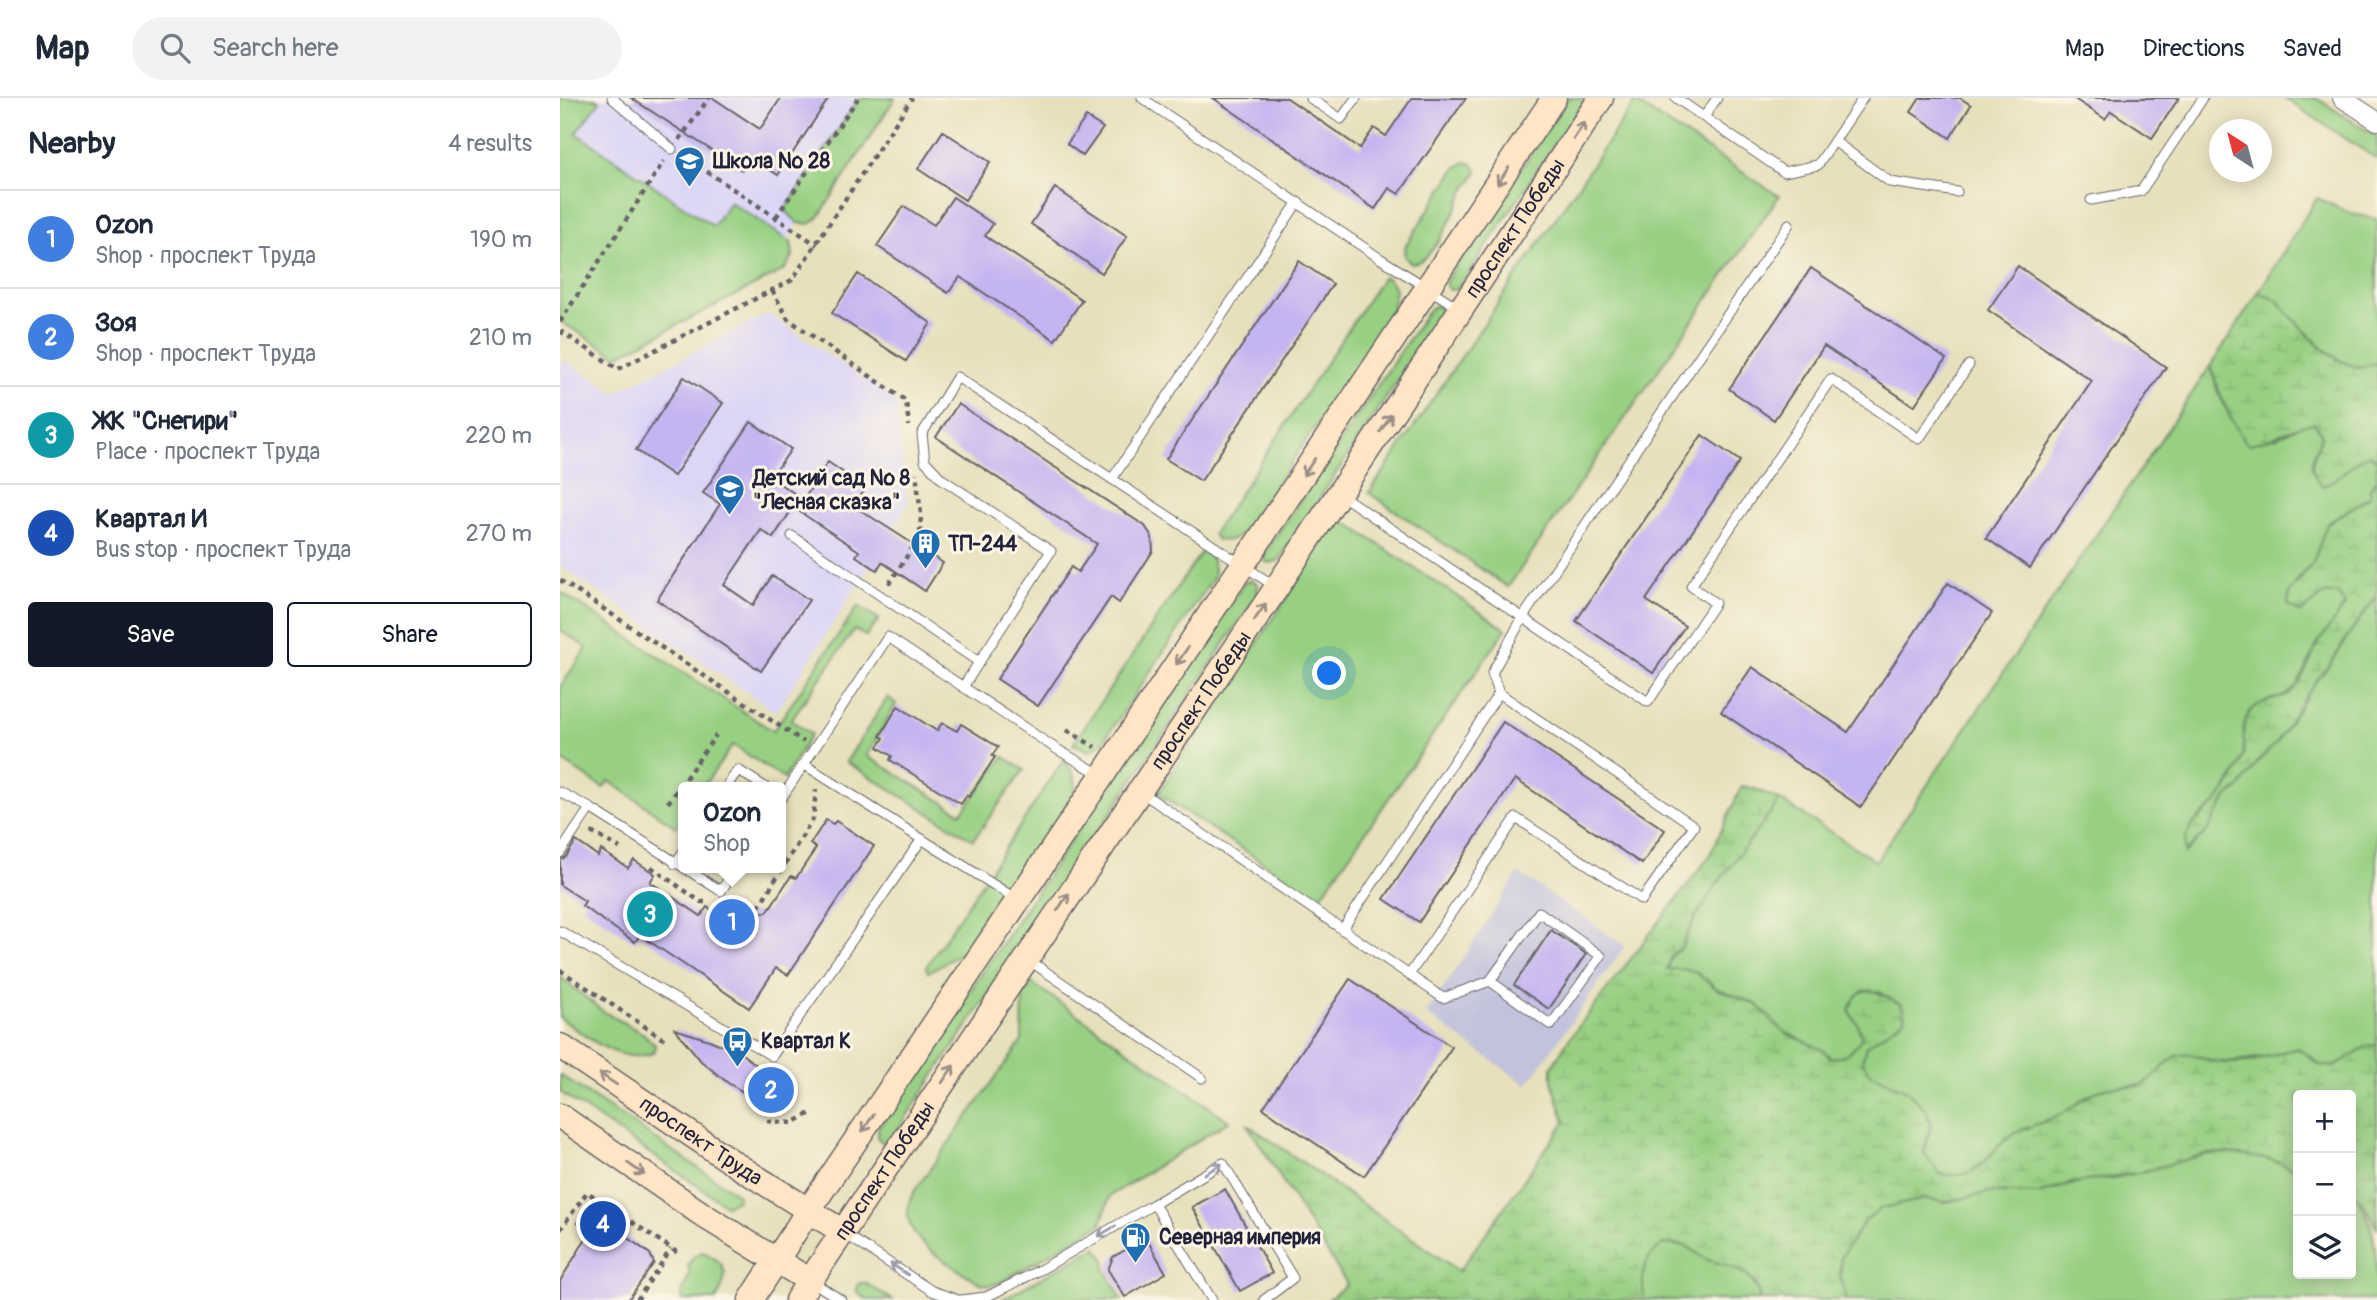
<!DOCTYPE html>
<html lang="en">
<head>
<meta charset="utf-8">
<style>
  :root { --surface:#fff; --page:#f2f2f3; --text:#1f2937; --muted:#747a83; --line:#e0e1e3; --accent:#111827 }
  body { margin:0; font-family:Pangolin,sans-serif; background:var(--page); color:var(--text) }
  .controls { position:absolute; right:21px; bottom:21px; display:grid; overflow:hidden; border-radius:7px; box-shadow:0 4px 18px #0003 }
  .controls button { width:63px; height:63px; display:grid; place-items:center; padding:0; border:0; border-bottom:2px solid var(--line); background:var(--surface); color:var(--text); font:35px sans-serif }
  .compass { position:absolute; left:1649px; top:21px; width:63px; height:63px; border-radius:50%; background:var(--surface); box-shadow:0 4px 18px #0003; rotate:324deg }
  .you { position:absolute; left:770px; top:576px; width:24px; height:24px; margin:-18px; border:5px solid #fff; border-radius:50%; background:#1a73e8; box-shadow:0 0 0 10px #1a73e833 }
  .badge { display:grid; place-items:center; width:46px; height:46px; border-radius:50%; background:var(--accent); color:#fff; font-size:23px; font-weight:700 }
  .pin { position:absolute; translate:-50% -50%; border:4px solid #fff; box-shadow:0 2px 7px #0006 }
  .popup { position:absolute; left:118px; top:684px; width:108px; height:91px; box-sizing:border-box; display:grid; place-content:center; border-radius:7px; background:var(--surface); filter:drop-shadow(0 2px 5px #0005); font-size:23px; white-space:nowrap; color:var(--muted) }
  .popup b { font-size:26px; color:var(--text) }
  .popup::after { content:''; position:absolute; left:50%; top:100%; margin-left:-14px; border:14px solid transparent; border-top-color:var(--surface) }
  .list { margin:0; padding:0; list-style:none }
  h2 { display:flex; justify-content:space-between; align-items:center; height:91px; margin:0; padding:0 28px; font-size:30px }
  h2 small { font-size:23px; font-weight:400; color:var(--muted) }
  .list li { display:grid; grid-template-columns:46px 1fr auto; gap:21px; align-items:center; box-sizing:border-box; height:98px; padding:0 28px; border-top:2px solid var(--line) }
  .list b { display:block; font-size:26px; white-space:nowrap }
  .list p { margin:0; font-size:23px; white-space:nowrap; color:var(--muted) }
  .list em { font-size:23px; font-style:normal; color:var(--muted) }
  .actions { display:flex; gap:14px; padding:21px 28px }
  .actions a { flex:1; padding:16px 0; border:2px solid var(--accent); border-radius:7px; text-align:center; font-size:24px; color:var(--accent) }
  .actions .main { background:var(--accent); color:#fff }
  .icon { flex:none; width:38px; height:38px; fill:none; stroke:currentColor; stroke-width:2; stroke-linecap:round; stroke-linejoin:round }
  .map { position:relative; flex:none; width:1817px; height:1202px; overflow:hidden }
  header { display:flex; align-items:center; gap:42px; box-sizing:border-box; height:98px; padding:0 35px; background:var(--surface); border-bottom:2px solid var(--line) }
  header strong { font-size:33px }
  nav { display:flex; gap:38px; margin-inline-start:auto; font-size:24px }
  .search { width:490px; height:63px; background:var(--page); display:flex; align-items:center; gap:18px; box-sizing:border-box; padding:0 24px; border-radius:38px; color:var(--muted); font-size:26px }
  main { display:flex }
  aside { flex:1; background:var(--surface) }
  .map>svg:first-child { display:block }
</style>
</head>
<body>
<header>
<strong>Map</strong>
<div class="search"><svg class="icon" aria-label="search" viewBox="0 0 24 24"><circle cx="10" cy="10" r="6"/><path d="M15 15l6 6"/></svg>Search here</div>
<nav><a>Map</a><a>Directions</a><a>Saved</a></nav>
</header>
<main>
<aside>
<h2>Nearby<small>4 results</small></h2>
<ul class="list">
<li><span class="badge" style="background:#3f7fe0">1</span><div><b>Ozon</b><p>Shop · проспект Труда</p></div><em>190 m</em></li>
<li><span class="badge" style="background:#3f7fe0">2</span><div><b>Зоя</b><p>Shop · проспект Труда</p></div><em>210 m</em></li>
<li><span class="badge" style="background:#0f9aa8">3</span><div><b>ЖК &quot;Снегири&quot;</b><p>Place · проспект Труда</p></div><em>220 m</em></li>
<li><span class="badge" style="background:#1a4fb4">4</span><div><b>Квартал И</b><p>Bus stop · проспект Труда</p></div><em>270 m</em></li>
</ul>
<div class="actions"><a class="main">Save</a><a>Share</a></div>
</aside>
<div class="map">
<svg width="1817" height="1202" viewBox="0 0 1817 1202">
  <defs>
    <pattern id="wetland-marsh" width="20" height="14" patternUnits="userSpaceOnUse" patternTransform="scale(1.75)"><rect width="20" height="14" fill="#98d083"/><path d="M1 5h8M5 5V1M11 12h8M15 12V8" fill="none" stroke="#83b272"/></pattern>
  </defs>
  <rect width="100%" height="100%" fill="#fcf5e5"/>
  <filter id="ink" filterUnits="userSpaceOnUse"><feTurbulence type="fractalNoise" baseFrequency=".0143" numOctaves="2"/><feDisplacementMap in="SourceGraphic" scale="14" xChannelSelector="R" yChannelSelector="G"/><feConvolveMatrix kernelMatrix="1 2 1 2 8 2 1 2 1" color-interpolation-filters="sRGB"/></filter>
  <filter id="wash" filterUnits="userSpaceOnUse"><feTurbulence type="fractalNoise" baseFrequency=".00686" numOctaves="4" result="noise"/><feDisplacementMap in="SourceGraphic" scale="28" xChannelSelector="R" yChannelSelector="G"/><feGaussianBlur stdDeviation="1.57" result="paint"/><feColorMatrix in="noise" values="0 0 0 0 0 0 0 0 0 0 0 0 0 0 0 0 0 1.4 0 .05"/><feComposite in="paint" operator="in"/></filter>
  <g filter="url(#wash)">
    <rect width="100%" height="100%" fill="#e7e0bc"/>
    <g fill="#dcd6f6">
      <path d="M0,0H319L202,181L0,223Z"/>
      <path d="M208,216L336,303L348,406L333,432L340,437L317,472L310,468L216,614L0,468V270L5,262L55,295Z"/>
    </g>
    <path fill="#c2c2dc" d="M959,775L1065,848L967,987L866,916Z"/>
    <g fill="#98d083" stroke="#5d795f" stroke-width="2">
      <path d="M0,0H35L40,3L16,35L153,128L170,104L231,144L233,158L224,172L57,258L0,223Z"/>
      <path d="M299,0H335L258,120L250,126L238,125L225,112Z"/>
      <path d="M1008,0H1026L903,183L896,191L890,192L886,188V183Z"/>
      <path d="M1724,0H1756L1817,39V61Z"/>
      <path d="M1075,4L1219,98L948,489L809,395Z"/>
      <path d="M905,64L913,66L917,73C913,82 906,89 902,98C895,114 871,169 850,165L844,157L846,147L896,70Z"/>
      <path d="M1757,100L1792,116L1817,121V265C1812,266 1806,268 1801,269C1774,269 1740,227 1722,209L1718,202L1698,195Z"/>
      <path d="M823,179L829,181L835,190L833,209L828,221L686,431C678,440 668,445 656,441L653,436Z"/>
      <path d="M874,208H878L882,216L718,463L709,465L705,463L704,456L868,213Z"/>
      <path d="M1651,267L1657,292L1671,321L1716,340L1740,327L1755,325L1762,337C1754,360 1744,368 1763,388L1796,361L1810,356L1817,363V382L1810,390V398L1768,425L1753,465L1736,484L1753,504L1764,496L1778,495L1785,506L1770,531L1761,541L1735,591L1723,599L1712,601L1684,628V656L1680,668L1659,703L1630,729L1626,754L1646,734L1668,698L1680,689L1697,665L1717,644L1755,584L1773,563L1788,537L1817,498V947L1807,948L1773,969L1760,967L1749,957L1725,953L1712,958L1669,964H1655L1642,959H1616L1583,987L1544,990L1498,1018L1458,1034L1446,1040L1429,1061L1407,1076L1393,1078L1380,1076L1364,1055L1371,1026L1366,1013L1349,994L1310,975L1302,963L1306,948L1319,938L1329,900L1318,893L1289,913L1297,925L1302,940C1293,953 1286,959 1271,960L1261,951L1224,934L1196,906L1157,891L1147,882L1107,872L1111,858L1121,850L1134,822L1154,790L1220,702L1316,763Z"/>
      <path d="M779,420L946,531L759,801L598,696Z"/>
      <path d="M642,453C654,457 654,468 654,479L542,645L530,653L513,646Z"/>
      <path d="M692,482L698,486L697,497L328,1046L323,1045L317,1039L318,1030L685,484Z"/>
      <path d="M0,494L213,633L298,508L319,521L306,538L294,532L231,622L251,636L224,681L173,647L143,689H123V718L116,729L49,683L43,690L0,661V589L27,550L0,532Z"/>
      <path d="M328,599L336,606L307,658L401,715L444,659L464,672L413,742L286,664Z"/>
      <path d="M503,663C514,672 518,684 514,698L412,849L368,874L366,869Z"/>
      <path d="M0,879L44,914L84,936L96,948L94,954C62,970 25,937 0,920Z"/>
      <path d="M472,885L669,1023L550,1098L541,1126L439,1185L430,1187L421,1186C390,1165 326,1137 355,1092L462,943L463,896Z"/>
      <path d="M0,977L174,1094L178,1097L177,1102L166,1107L0,994Z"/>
      <path d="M1668,1055L1712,1062L1738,1072V1176H1791V1092C1817,1119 1817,1163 1817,1202H1287L1280,1179L1281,1159L1305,1122L1321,1110L1365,1101L1387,1104L1431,1094L1478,1096L1530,1081L1554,1080L1582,1074L1624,1061L1646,1056Z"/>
      <path d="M1103,1146L1126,1148L1145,1160L1167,1167L1187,1177L1199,1193V1202H1084C1081,1174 1081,1164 1103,1146Z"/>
      <path d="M537,1149L546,1164L545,1171L562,1202H441Z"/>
      <path d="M142,1154C170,1165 169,1178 156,1202H122L121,1195L130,1176L128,1168L133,1159Z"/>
      <path d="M301,1185H305L333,1202H307L297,1194V1187Z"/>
    </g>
    <g fill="url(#wetland-marsh)" stroke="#5d795f" stroke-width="2">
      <path d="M1698,195L1718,202L1722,209C1742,229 1766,262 1795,268C1803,270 1810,267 1817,265V363L1810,356C1791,363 1782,381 1763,388C1744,368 1754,360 1762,337L1755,325C1731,327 1712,344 1687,346C1670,322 1658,295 1651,267Z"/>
      <path d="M1817,382V498L1788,537L1773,563L1755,584L1717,644L1697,665L1680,689L1668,698L1646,734L1625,755C1622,720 1652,717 1667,691C1673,681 1681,669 1683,657C1686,643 1680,628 1689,615C1700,598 1723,605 1735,590C1744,579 1749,564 1755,551C1763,536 1776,522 1785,507L1778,495L1764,496L1741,515L1728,508L1729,495L1753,465L1767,426L1810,398V390Z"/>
      <path d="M1182,688L1195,691L1220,702L1154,790L1134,822L1121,850L1111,858L1107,871H1123L1137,875L1157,891L1196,906L1224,934L1261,951L1271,960C1286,959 1293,953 1302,940L1297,925L1289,913C1299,879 1320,895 1342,907L1345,921L1306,948L1302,963L1310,975L1349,994L1366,1013L1371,1026L1364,1055L1380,1076C1429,1084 1426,1047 1460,1033C1473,1027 1488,1023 1500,1017C1514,1009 1526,997 1542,991C1554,986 1571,992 1584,986C1597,980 1604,964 1617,958C1629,953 1641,961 1653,963C1680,970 1713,957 1738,950L1760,967L1773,969L1807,948L1817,947V1131C1811,1116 1804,1103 1791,1092V997H1738V1072L1712,1062L1668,1055L1646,1056L1582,1074L1508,1086L1478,1096L1431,1094L1387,1104L1365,1101L1322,1110L1305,1122L1281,1159L1280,1179L1287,1202H1199C1201,1172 1166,1169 1145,1161C1139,1158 1133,1151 1126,1148C1120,1146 1110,1146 1103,1146C1082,1163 1081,1175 1084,1202H768L787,1186L687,1026L899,1173L1005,1024L992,983V969L1006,945L1149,759Z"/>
    </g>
    <g id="blocks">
      <g fill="#c4b4f1">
        <path d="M71,0H153L200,31L221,0H269L218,77L191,59L182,72Z"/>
        <path d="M653,0H727L800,50L814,30L826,38L852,0H906L839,96L829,90L815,111Z"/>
        <path d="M1360,0H1400L1411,7L1390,40L1351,14Z"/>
        <path d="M1513,0H1619L1592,40L1551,13L1545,21Z"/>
        <path d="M526,19L543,30L523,58L507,46Z"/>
        <path d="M383,33L430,64L405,102L358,71Z"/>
        <path d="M495,90L567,138L542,175L471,126Z"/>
        <path d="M393,99L433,126L425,138L522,202L495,242L400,179L388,195L317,148L344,108L374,127Z"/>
        <path d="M739,163L773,186L641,383L606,361Z"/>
        <path d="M1458,168L1606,269L1470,470L1426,440L1532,283L1428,212Z"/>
        <path d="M1251,170L1386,261L1354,308L1264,248L1214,322L1169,291Z"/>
        <path d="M298,176L371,225L346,263L272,215Z"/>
        <path d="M124,279L163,305L114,378L76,352Z"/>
        <path d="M398,306L585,428L592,439L593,453L559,505L551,499L478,608L437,581L511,469L518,474L537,446L376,339Z"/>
        <path d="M191,324L231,351L211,380L240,399L213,440L201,432L164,487L193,507L212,478L249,502L201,573L97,502L160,406L143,395Z"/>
        <path d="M1142,337L1180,363L1086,502L1125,528L1093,575L1016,523Z"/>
        <path d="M268,364L306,390L294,408L383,465L365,493L322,464L317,472L296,458L299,453L237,412Z"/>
        <path d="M1388,485L1432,515L1301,709L1161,614L1192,569L1288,634Z"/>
        <path d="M338,608L377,633L382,625L397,633L401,626L438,649L432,658L435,659L409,699L407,697L401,706L330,662L332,658L318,649L324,640L320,638Z"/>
        <path d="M943,624L1105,732L1082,766L955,681L859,824L824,801Z"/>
        <path d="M266,722L273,726L276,723L314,748L228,877L216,870L189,910L80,837L75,844L22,808L25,803L0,787V762L6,759L16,743L38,758L41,752L68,770L74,762L95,776L90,784L141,818L147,809L159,817L207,814L231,778L236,780L256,750L250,746Z"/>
        <path d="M991,832L1026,856L989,911L954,887Z"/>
        <path d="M790,881L892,949L804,1078L703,1010Z"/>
        <path d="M115,931L152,943L182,956L228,991L231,1001L228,1006L215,1013L168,985L141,963Z"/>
        <path d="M665,1091L712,1175L680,1193L632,1109Z"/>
        <path d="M35,1114L68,1135L67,1139L90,1156L94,1165L68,1202H0V1183L30,1134L18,1125Z"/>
        <path d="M586,1140L606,1175L565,1199L548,1172L553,1159Z"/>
      </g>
    </g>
  </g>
  <g filter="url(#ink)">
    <use href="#blocks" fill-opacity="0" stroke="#676468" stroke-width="2"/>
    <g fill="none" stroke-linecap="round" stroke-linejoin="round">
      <defs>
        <g id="lane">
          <path d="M52,0L112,51"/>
          <path d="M582,0L821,161L899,210"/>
          <path d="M750,0L781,21L796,0"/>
          <path d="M1116,0L1224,74L1258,67L1303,0"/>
          <path d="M1144,19L1157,0"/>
          <path d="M1274,43L1330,84L1397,94"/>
          <path d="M1531,102L1581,93L1643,0"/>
          <path d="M552,381L738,104"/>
          <path d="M781,397L1088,604L1155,505L1131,488L1271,281L1359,341L1409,267"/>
          <path d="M232,438L419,564"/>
          <path d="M403,589L491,453L382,381L365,363L362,336L397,279L716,489"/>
          <path d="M939,595L932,575L963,519L1229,126"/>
          <path d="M245,667L456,801"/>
          <path d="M166,689L178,672L205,689"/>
          <path d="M0,694L30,710L0,755"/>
          <path d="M581,694L883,900L930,883"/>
          <path d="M221,701L328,539L495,650L541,677"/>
          <path d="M30,710L161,793L176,770"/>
          <path d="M115,766L123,754"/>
          <path d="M979,814L1041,858L991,927L930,883Z"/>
          <path d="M782,832L939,595L1134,728L1082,802L956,720L849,877"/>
          <path d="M0,833L212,958L362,741"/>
          <path d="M467,861L642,980"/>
          <path d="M594,1106L663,1065L733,1180L704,1202"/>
          <path d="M285,1136L372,1193L398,1202"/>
          <path d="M251,1183L281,1202"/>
          <path d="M401,1202L426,1199L480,1172L594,1106L652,1202"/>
        </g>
        <path id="street" d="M1782,0L1817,23"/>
        <g id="secondary">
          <path id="s1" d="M0,948L178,1068L283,1134"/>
          <path d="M0,1018L146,1119L250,1183"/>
          <path d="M191,1202L248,1113L542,678L994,0"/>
          <path id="s2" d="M237,1202L717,489L1041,0"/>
        </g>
      </defs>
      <use href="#lane" stroke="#676468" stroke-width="11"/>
      <use href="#street" stroke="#676468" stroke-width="20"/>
      <use href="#secondary" stroke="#676468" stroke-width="27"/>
      <g stroke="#676468" stroke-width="4.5" stroke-dasharray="5 5" stroke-linecap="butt">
        <path d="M119,42L149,0"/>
        <path d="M122,57L257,147"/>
        <path d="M216,119L298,0"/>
        <path d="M212,192L228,221L346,303L349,328"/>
        <path d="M0,224L104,63"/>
        <path d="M0,233L58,271L232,182L352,0"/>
        <path d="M0,482L244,644"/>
        <path d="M329,486L360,438L361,416L356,375"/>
        <path d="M507,632L535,649"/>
        <path d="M108,705L156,637"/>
        <path d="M31,734L60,750"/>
        <path d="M91,769L141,804H149"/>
        <path d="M168,806L199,808L253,721L256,692"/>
        <path d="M0,872L105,942"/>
        <path d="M207,1023L232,1025L251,1015"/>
        <path d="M0,1132L27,1094L121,1157"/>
        <path d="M77,1202L111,1151"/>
      </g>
      <use href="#lane" stroke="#fff" stroke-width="9"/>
      <use href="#street" stroke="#fff" stroke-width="18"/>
      <use href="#secondary" stroke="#fde5c5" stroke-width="24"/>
    </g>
    <defs><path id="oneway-shaft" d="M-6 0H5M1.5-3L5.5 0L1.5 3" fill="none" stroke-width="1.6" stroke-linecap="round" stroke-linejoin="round" transform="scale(1.75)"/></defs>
    <g stroke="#9a8d87">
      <use href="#oneway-shaft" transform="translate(1019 33) rotate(-56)"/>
      <use href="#oneway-shaft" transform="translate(943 78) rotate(123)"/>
      <use href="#oneway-shaft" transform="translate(826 325) rotate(-57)"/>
      <use href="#oneway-shaft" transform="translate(749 369) rotate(124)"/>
      <use href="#oneway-shaft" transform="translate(700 514) rotate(-56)"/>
      <use href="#oneway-shaft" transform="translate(622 558) rotate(124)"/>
      <use href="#oneway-shaft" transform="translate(503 804) rotate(-56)"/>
      <use href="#oneway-shaft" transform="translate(388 976) rotate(-56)"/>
      <use href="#oneway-shaft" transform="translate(48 981) rotate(-146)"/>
      <use href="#oneway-shaft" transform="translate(308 1025) rotate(124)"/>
      <use href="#oneway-shaft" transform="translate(76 1071) rotate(35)"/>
    </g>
    <g stroke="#9c9ca7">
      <use href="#oneway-shaft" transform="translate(653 1071) rotate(-30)"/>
      <use href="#oneway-shaft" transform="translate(547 1133) rotate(150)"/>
      <use href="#oneway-shaft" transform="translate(339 1171) rotate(-147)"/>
    </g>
  </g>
  <defs>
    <symbol id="school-pin" viewBox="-11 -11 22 30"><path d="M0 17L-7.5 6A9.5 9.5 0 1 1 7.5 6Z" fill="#1f6fb2" stroke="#fcf5e5"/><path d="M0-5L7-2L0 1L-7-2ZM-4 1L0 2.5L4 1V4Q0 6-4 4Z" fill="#fff"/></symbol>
    <symbol id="building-pin" viewBox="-11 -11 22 30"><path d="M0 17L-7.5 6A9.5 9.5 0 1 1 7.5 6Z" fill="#1f6fb2" stroke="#fcf5e5"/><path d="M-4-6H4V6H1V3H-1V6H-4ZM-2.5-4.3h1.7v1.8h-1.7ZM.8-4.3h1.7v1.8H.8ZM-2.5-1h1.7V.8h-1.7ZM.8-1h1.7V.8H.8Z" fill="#fff"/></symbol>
    <symbol id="bus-pin" viewBox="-11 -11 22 30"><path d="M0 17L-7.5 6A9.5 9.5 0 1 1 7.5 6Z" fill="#1f6fb2" stroke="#fcf5e5"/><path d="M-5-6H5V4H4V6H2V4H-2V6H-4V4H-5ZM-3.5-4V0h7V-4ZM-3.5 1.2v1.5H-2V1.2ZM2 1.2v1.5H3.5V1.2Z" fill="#fff"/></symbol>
    <symbol id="fuel-pin" viewBox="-11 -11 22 30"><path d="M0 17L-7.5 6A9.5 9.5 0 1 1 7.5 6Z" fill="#1f6fb2" stroke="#fcf5e5"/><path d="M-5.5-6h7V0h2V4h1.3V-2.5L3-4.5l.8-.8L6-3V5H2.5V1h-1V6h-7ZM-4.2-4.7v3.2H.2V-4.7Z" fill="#fff"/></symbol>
  </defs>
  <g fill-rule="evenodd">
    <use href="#school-pin" x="112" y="46" width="35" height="47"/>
    <use href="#school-pin" x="152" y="374" width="35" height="47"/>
    <use href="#building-pin" x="348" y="428" width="35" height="47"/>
    <use href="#bus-pin" x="160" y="926" width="35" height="47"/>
    <use href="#fuel-pin" x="558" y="1122" width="35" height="47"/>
  </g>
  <g text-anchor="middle" stroke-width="6" stroke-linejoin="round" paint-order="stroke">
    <g font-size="21" font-weight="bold" fill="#22223b" stroke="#fcf5e5" text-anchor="start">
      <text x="153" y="70">Школа № 28</text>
      <text x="193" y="387">Детский сад № 8<tspan x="193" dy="24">"Лесная сказка"</tspan></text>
      <text x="388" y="453">ТП-244</text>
      <text x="201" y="950">Квартал К</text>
      <text x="599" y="1146">Северная империя</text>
    </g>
    <g font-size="21" fill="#22223b" stroke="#fcf5e5">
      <text dy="7" stroke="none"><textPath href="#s2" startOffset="1290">проспект Победы</textPath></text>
      <text dy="7" stroke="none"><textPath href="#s2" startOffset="723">проспект Победы</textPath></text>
      <text dy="7" stroke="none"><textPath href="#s1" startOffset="170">проспект Труда</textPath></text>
      <text dy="7" stroke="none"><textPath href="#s2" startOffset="156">проспект Победы</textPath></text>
    </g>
  </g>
</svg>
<div class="controls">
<button>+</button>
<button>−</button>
<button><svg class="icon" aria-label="layers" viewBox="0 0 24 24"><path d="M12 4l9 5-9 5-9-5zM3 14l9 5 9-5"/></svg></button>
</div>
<svg class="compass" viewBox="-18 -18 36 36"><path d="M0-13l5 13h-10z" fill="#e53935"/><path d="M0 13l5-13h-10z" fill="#747a83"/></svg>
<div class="you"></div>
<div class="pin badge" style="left:172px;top:824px;background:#3f7fe0">1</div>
<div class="popup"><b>Ozon</b>Shop</div>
<div class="pin badge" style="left:211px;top:992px;background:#3f7fe0">2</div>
<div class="pin badge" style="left:90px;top:816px;background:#0f9aa8">3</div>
<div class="pin badge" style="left:43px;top:1126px;background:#1a4fb4">4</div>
</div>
</main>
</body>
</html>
